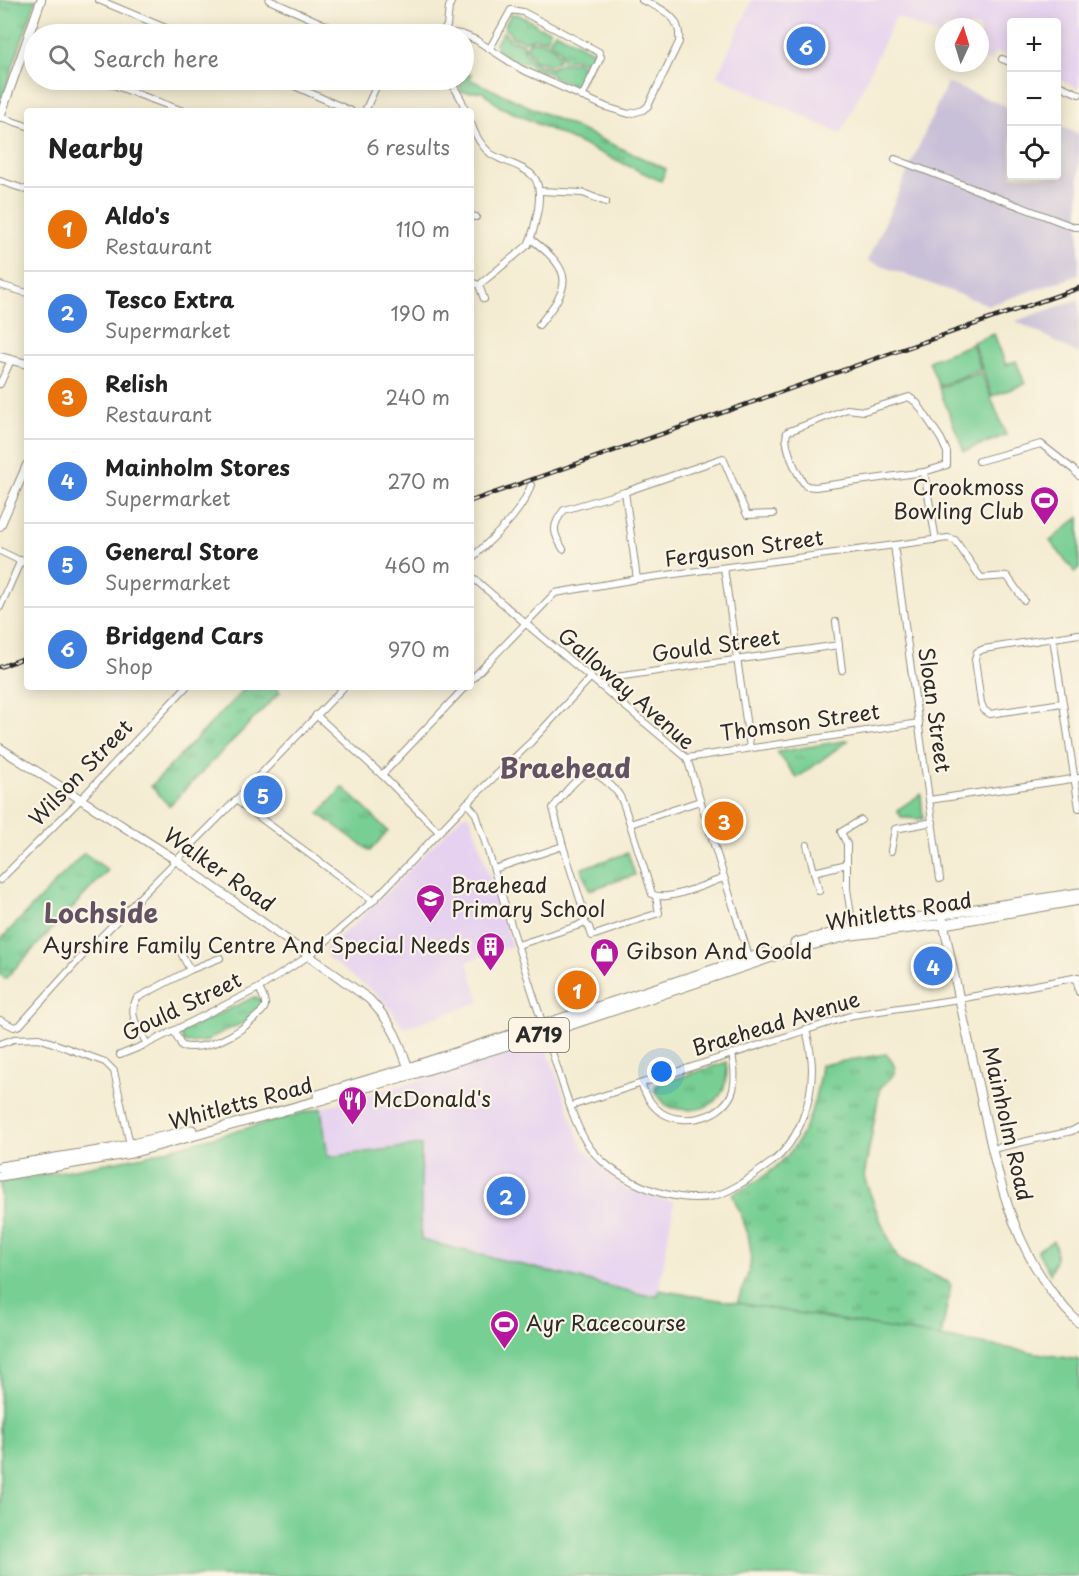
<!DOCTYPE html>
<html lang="en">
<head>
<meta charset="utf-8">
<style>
  :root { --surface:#fff; --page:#f2f2f2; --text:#222; --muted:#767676; --line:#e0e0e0; --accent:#b5179e }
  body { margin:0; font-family:"Playpen Sans",sans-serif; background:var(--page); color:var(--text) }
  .controls { position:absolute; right:18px; top:18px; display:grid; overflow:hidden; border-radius:6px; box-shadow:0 3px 15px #0003 }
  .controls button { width:54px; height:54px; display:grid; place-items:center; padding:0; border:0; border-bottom:2px solid var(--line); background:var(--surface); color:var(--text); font:30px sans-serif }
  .compass { position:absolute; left:935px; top:18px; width:54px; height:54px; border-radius:50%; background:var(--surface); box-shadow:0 3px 15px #0003; rotate:4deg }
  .you { position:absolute; left:662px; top:1072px; width:21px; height:21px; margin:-15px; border:4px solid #fff; border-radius:50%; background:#1a73e8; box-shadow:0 0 0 9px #1a73e833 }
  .badge { display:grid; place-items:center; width:39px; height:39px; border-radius:50%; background:var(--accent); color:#fff; font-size:20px; font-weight:700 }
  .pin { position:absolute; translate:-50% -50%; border:3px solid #fff; box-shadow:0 2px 6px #0006 }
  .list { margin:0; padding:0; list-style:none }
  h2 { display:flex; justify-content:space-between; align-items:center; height:78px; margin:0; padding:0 24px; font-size:26px }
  h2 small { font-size:20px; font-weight:400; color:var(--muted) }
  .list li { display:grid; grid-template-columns:39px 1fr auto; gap:18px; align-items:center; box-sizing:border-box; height:84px; padding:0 24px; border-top:2px solid var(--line) }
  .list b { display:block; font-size:22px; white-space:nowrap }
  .list p { margin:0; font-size:20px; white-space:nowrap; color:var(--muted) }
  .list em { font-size:20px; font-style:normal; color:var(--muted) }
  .icon { flex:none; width:33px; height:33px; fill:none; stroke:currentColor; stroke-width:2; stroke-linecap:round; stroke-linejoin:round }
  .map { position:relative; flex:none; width:1079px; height:1576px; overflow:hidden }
  .search { position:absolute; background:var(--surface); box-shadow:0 3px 15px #0003; left:24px; top:24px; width:450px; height:66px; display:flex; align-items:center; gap:15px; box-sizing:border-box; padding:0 21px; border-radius:33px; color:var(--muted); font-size:22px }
  .panel { position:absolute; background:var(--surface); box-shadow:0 3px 15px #0003; left:24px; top:108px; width:450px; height:582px; border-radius:6px }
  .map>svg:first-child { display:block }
</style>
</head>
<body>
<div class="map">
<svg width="1079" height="1576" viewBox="0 0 1079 1576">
  <defs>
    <pattern id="grass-tufts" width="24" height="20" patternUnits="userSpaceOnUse" patternTransform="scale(1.5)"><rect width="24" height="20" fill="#78cf94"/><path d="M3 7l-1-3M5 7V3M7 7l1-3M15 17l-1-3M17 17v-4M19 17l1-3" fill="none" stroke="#63a879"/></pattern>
  </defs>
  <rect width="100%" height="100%" fill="#fcf5e5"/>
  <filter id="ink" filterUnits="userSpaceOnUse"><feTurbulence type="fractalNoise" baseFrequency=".0167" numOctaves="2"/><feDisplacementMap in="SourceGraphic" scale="12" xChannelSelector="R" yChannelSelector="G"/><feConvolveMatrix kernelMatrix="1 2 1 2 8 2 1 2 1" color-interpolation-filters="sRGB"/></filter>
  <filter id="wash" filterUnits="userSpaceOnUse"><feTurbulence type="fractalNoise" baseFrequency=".008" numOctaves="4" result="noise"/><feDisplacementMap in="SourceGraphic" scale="24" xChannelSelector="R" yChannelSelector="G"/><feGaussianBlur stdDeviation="1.35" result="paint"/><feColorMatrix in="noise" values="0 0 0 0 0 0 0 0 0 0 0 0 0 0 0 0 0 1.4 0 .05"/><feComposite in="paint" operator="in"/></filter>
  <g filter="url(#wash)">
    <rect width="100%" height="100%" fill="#f4ecd2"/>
    <g fill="#e6d2f0">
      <path d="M752,0H1079V89L1057,78L1056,22H1012L1011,58L996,51L990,62L980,57V27H944V39L896,16L841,134L717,76Z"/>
      <path d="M463,815H468L471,818L512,946L467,961L480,1002L404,1028L390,1008L376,994L327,957L325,949L362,918Z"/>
      <path d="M545,1044L582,1147L625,1189L674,1202L658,1296L645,1295L421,1240V1145L328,1157L321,1108Z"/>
    </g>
    <g fill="#c8bfd8">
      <path d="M947,83L1011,108L1012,176H1056L1057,125L1079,134V275L989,305L868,261Z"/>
      <path d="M1079,299V354L1016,321Z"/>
    </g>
    <g fill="url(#grass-tufts)" stroke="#527d60" stroke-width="1.5">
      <path d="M0,0H36L0,104Z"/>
      <path d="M517,14L535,23L536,26L550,30L547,40L534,38L524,42L518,38H512L509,32L504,28L510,15Z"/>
      <path d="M504,32L511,41H517L524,45C523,54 530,60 538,64L534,70L530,65L524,62L520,64L497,50L496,44L502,33Z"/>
      <path d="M555,32L593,51L594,56L591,64L576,59L562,60L559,49L549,41Z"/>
      <path d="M531,41C545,40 558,45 559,60L550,65L534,60L525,47Z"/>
      <path d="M576,62L589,69L578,87L552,77L550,74L538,71L540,65L551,68L561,63Z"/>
      <path d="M464,72L471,75L469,79L666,169L661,181L499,106L483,92H461L458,80H464Z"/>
      <path d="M246,687H275L280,692L169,806L151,786Z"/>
      <path d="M849,740L797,778L777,752Z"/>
      <path d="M343,787L388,831L370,851L319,814Z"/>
      <path d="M921,794L923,819L902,818L897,810Z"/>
      <path d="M84,853L108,870L5,979L0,974V940Z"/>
      <path d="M628,853L635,875L589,890L582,868Z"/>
      <path d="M254,997L260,999L262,1007L247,1022C239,1023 221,1034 210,1038L209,1041L190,1043L184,1042L180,1033Z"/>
      <path d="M886,1054C903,1073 893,1075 880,1088L864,1177L879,1217L897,1257L903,1262L948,1282L951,1285L941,1337L737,1303C741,1292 746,1282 749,1271C756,1245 742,1217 732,1194C793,1167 813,1129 821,1065Z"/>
      <path d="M727,1062C729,1103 704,1117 667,1106L655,1092L656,1085Z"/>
      <path d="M1053,1241C1060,1253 1055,1261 1050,1274L1037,1250Z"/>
    </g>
    <g fill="#78cf94" stroke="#527d60" stroke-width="1.5">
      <path d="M994,334L1006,365L1016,361L1025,384L992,396L973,342Z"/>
      <path d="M972,344L981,369L939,386L929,361Z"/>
      <path d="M981,372L1006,435L964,451L939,388Z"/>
      <path d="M1079,517V569L1075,572L1050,541Z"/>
      <path d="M321,1108L328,1157L421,1145V1240L645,1295H658L659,1290L1079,1360V1576H0V1183L144,1156Z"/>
    </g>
  </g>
  <g filter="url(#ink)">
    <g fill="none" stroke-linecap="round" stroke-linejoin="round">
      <defs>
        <g id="minor">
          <path d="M99,0L180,34"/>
          <path d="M269,0L346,34"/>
          <path d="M442,32L461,34"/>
          <path d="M441,34L447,26L449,7L452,0"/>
          <path d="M464,35L476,40L521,69L606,107L629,114L643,110L648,106L679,42C682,16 662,9 642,0"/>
          <path d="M490,48L511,10L523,12L599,52L601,57L582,97"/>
          <path d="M22,52L34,56"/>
          <path d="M1002,59L1012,63"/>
          <path d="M100,80L183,111"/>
          <path d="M281,80L351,111"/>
          <path d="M450,80L461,99L466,111"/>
          <path d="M1056,84L1079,94"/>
          <path d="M365,111L379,80"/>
          <path d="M0,117L27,126"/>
          <path d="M471,123C475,135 481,146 491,154C494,156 499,158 503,160C532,172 543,175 538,209C536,220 533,235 528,245L479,285"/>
          <path d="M895,159L1074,227H1079"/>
          <path d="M0,181L27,190"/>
          <path d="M540,191L583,193L606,202"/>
          <path d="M471,216L476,217"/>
          <path d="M531,239C575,273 571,285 539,325"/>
          <path d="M471,282L479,285L484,299"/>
          <path d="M0,285L27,293"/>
          <path d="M0,384L11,360"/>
          <path d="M909,397L917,403L941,439L947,452V465L924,472L815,487L806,486C797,475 783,445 787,432L847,409L864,411Z"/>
          <path d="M979,461L1041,444L1074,470L1079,476"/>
          <path d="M924,472L936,540"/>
          <path d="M625,492L637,579"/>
          <path d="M894,545L940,879"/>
          <path d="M563,549C553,533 551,526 564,510L625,492L723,458L747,515L773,514"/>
          <path d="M0,551L27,564"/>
          <path d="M471,559C493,537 521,515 531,485"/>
          <path d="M724,568L750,748"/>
          <path d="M471,576L525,623L687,758L749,957"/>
          <path d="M0,607L21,560"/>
          <path d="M836,622L842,670"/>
          <path d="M1053,638L1079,808"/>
          <path d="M471,680L555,593L637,579L948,538L955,540L981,578L1007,576L1024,600"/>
          <path d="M601,686L609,679L616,677L839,645"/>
          <path d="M1062,703L990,714L984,710L981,703L975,659L977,652L984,649L1079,634"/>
          <path d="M316,715L382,775L439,832"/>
          <path d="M687,758L919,723"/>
          <path d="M382,775L465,687"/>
          <path d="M236,800L373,901"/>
          <path d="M929,800L1079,778"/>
          <path d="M467,803L476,814C502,893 525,973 552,1052C561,1078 572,1119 586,1142C608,1178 672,1206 714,1196C736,1190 753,1175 772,1162C799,1141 812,1102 812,1069C812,1055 809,1042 806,1029"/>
          <path d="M630,824L652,894C665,903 709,883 724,878"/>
          <path d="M807,845L819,891"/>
          <path d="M891,851L895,829L933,822"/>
          <path d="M494,869L563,846L553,808C560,799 578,774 589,773C594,772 598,775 602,778C623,794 622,800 630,824L700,801"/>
          <path d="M814,872L847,864"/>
          <path d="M0,880L80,800L186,687"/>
          <path d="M584,922L589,927L592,936L624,925"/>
          <path d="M628,923L659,913L656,897"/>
          <path d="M853,928L847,889V844L841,832L861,820"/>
          <path d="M518,945L577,926L584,922L586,918L563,846"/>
          <path d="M181,953L190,970"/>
          <path d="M1076,977L1079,992"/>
          <path d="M0,1020L14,1027L20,1025L84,954L236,800L344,687"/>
          <path d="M174,1031L182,1046C208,1051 238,1034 256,1017C259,1014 264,1011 265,1006C266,1000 261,993 259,988"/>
          <path d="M0,1044L14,1039L39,1038L105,1062L114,1071L130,1145"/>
          <path d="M147,1044C139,1029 127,1014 137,998L190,970L220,958"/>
          <path d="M120,1055L147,1044L259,988L310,955L373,901L467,803L531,742L591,677"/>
          <path d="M641,1084C646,1095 651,1106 662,1113C685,1127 725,1117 733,1090C736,1078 734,1066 732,1053"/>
          <path d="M571,1106L853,1015L959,999L1079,977"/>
          <path d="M992,1149L1072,1131L1079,1127"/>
        </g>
        <g id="tertiary">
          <path d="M0,117L41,0"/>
          <path d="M0,357L27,364"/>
          <path d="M0,526L27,465"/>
          <path d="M0,748L176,860L369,999C393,1024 399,1040 410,1073"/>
          <path d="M943,920C953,972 965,1024 976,1075C996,1166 1009,1256 1079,1323"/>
        </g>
        <g id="primary">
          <path d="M795,943L853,928L1079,893"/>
          <path d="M318,1095L408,1068L768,952"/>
          <path d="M0,1167L111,1149L192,1130"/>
          <path d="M0,1176L131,1153L410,1075L546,1033L799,948L852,935L944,924L1079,900"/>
        </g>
      </defs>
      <use href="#minor" stroke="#908c7e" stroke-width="8"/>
      <use href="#tertiary" stroke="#908c7e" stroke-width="10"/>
      <use href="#primary" stroke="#908c7e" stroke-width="11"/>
      <use href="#minor" stroke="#fff" stroke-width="6"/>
      <use href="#tertiary" stroke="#fff" stroke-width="8"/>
      <use href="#primary" stroke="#fff" stroke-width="9"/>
      <defs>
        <g id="rail">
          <path d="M471,501C674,430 876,358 1079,288"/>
          <path d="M0,667L27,657"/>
        </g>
      </defs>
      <use href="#rail" stroke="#2b2b2b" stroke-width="4.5"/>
      <use href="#rail" stroke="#fcf5e5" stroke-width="2" stroke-dasharray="7" stroke-linecap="butt"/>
    </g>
  </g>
  <defs>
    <symbol id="stadium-pin" viewBox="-11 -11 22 30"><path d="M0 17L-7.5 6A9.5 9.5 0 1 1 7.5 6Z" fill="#b5179e" stroke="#fcf5e5"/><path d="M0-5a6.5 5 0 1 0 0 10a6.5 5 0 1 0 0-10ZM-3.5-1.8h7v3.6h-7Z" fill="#fff"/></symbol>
    <symbol id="school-pin" viewBox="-11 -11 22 30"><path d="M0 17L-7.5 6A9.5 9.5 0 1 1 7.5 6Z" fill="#b5179e" stroke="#fcf5e5"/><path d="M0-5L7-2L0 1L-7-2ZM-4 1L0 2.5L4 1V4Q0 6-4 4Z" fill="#fff"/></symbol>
    <symbol id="building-pin" viewBox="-11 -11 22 30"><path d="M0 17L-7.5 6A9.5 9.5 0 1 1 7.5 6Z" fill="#b5179e" stroke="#fcf5e5"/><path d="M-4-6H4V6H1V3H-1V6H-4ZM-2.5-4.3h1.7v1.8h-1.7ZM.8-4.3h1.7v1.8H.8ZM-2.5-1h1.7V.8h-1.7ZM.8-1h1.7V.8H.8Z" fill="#fff"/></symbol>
    <symbol id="shop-pin" viewBox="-11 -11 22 30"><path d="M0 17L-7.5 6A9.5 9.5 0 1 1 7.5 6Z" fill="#b5179e" stroke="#fcf5e5"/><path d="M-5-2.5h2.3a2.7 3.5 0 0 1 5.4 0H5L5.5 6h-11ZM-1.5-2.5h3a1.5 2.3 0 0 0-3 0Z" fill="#fff"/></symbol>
    <symbol id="restaurant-pin" viewBox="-11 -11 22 30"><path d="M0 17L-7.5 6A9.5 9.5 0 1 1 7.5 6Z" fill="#b5179e" stroke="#fcf5e5"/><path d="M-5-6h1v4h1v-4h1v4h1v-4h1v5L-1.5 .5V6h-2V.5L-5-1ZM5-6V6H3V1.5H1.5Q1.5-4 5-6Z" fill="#fff"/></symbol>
  </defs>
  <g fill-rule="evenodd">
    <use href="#stadium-pin" x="1028" y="484" width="33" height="45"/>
    <use href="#school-pin" x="414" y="882" width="33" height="45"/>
    <use href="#building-pin" x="474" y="930" width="33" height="45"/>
    <use href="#shop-pin" x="588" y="936" width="33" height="45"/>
    <use href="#restaurant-pin" x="336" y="1084" width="33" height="45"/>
    <use href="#stadium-pin" x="488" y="1308" width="33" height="45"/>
  </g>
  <g text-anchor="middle" stroke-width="4.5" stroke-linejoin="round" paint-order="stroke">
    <rect fill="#fcf5e5" stroke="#6a6863" stroke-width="1.5" x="509" y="1018" width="60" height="34" rx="4.5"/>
    <g font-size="20" font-weight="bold" fill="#2b2b2b">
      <text x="539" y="1042">A719</text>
    </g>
    <g font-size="21" fill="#2b2b2b" stroke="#fcf5e5" text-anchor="start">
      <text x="1024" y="495" text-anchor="end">Crookmoss<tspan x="1024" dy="24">Bowling Club</tspan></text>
      <text x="451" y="893">Braehead<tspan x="451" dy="24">Primary School</tspan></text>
      <text x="470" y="953" text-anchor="end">Ayrshire Family Centre And Special Needs</text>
      <text x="626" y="959">Gibson And Goold</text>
      <text x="373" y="1107">McDonald's</text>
      <text x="526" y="1331">Ayr Racecourse</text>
    </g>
    <g font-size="21" fill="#2b2b2b" stroke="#fcf5e5">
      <text transform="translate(744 549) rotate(-8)" y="7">Ferguson Street</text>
      <text transform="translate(716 646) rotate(-8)" y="7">Gould Street</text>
      <text transform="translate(626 689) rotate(41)" y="7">Galloway Avenue</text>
      <text transform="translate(934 710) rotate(82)" y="7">Sloan Street</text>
      <text transform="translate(800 723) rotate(-8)" y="7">Thomson Street</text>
      <text transform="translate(81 773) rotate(-46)" y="7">Wilson Street</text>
      <text transform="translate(219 870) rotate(35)" y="7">Walker Road</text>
      <text transform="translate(899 912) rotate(-9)" y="7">Whitletts Road</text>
      <text transform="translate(182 1007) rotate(-26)" y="7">Gould Street</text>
      <text transform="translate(776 1024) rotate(-17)" y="7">Braehead Avenue</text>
      <text transform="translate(241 1104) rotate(-15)" y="7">Whitletts Road</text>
      <text transform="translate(1007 1124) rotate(77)" y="7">Mainholm Road</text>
    </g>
    <g font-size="27" font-weight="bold" fill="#625263" stroke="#fcf5e5">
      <text x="565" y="778">Braehead</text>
      <text x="101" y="923">Lochside</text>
    </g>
  </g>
</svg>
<div class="controls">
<button>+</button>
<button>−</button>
<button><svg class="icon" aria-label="locate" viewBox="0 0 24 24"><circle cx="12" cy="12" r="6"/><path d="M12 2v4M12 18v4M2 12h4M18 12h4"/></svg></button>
</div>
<svg class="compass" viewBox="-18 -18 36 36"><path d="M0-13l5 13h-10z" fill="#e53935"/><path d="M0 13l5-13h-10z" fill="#767676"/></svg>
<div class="you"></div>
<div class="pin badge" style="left:577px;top:990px;background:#e8710a">1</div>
<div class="pin badge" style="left:506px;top:1196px;background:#3f7fe0">2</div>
<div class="pin badge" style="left:724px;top:821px;background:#e8710a">3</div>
<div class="pin badge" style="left:933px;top:966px;background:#3f7fe0">4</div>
<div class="pin badge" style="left:263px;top:795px;background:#3f7fe0">5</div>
<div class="pin badge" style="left:806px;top:46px;background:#3f7fe0">6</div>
<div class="search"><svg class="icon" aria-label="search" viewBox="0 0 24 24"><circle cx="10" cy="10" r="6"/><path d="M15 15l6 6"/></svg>Search here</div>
<section class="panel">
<h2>Nearby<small>6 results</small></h2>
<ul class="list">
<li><span class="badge" style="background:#e8710a">1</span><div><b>Aldo's</b><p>Restaurant</p></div><em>110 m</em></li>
<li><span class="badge" style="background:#3f7fe0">2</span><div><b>Tesco Extra</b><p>Supermarket</p></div><em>190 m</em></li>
<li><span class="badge" style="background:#e8710a">3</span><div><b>Relish</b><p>Restaurant</p></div><em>240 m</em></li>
<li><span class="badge" style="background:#3f7fe0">4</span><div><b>Mainholm Stores</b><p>Supermarket</p></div><em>270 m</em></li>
<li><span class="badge" style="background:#3f7fe0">5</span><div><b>General Store</b><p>Supermarket</p></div><em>460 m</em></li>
<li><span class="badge" style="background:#3f7fe0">6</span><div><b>Bridgend Cars</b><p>Shop</p></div><em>970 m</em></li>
</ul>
</section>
</div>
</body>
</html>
